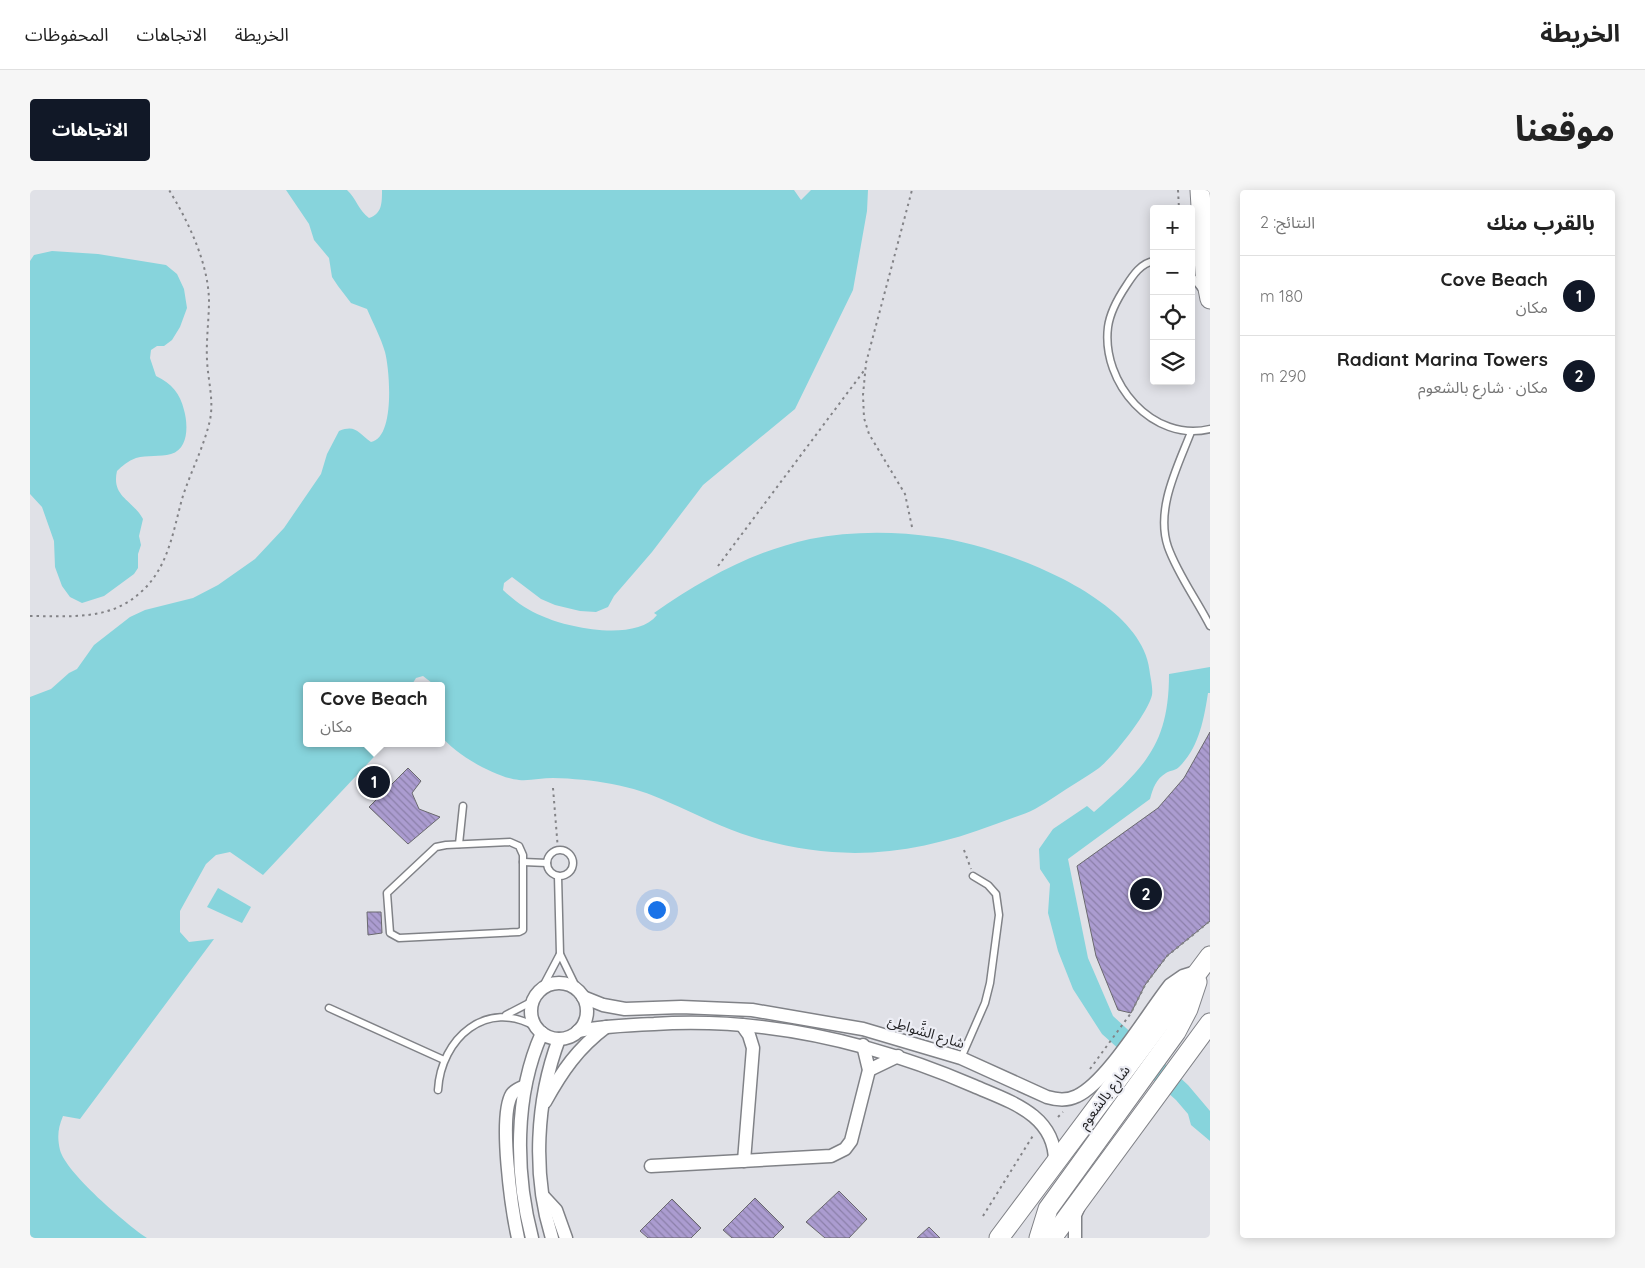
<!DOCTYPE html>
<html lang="ar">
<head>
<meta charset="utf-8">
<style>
  :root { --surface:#fff; --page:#f6f6f6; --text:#222; --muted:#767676; --line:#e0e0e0; --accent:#111827 }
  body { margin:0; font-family:Quicksand,"Noto Sans Arabic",sans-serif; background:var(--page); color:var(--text); direction:rtl }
  .controls { position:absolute; right:15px; top:15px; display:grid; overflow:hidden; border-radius:5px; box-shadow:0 2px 12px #0003 }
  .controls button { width:45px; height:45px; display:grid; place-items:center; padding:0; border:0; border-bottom:1px solid var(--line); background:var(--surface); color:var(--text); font:25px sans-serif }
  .you { position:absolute; left:626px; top:719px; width:18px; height:18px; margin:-12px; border:4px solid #fff; border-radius:50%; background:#1a73e8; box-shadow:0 0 0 8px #1a73e833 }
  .badge { display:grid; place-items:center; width:32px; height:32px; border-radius:50%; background:var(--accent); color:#fff; font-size:16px; font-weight:700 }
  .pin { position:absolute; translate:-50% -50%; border:2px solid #fff; box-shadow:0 1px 5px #0006 }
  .popup { position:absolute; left:273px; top:492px; width:142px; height:65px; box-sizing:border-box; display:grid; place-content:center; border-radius:5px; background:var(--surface); filter:drop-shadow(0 1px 4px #0005); font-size:16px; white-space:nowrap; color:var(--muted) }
  .popup b { font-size:19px; color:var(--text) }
  .popup::after { content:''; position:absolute; left:50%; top:100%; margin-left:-10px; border:10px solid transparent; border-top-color:var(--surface) }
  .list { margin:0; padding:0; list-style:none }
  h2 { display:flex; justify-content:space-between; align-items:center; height:65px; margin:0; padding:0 20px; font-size:21px }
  h2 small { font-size:16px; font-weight:400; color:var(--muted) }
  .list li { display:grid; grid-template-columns:32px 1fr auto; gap:15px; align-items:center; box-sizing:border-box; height:80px; padding:0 20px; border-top:1px solid var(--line) }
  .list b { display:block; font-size:19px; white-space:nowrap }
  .list p { margin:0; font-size:16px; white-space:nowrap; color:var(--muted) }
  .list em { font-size:16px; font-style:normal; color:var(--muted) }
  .icon { flex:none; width:28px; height:28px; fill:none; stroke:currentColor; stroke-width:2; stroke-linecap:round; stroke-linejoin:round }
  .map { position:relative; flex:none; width:1180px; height:1048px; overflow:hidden; direction:ltr; border-radius:5px }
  header { display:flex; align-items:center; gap:30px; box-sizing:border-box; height:70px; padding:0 25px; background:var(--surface); border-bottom:1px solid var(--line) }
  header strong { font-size:24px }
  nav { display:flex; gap:28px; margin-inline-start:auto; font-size:18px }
  .intro { display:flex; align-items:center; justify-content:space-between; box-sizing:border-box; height:120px; padding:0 30px }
  h1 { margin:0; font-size:35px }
  .button { padding:12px 22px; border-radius:5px; background:var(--accent); color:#fff; font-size:18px; font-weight:700 }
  main { display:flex; gap:30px; padding:0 30px }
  aside { flex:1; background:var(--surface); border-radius:5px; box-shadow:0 2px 12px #0003 }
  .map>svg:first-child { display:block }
</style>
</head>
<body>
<header>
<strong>الخريطة</strong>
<nav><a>الخريطة</a><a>الاتجاهات</a><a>المحفوظات</a></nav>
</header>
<div class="intro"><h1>موقعنا</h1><a class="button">الاتجاهات</a></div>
<main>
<aside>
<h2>بالقرب منك<small>النتائج: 2</small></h2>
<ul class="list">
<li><span class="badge">1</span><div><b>Cove Beach</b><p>مكان</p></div><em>180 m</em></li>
<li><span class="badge">2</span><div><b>Radiant Marina Towers</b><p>مكان · شارع بالشعوم</p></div><em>290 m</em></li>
</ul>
</aside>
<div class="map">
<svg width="1180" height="1048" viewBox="0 0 1180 1048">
  <defs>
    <pattern id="building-back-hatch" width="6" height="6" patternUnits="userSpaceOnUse" patternTransform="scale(1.25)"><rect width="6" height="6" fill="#ab9cd0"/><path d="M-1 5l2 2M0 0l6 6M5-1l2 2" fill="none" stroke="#8b7fa9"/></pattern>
  </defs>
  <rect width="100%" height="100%" fill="#e0e1e7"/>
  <g fill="#87d4dc">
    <path d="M256,0H317C326,8 329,21 339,28C352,24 352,13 352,0H764L771,10L781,0H838L837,21L823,100L765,219L673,295L622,362L584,406L578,417L566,422L550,421L525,415L511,409L482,387L474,393L473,400C485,411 497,420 512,426C538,438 606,452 627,425L624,423C673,389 721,362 780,349C820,341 864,341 905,347C970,356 1115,407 1120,484C1121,490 1123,499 1122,505C1118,523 1084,566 1069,578C1062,583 1054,588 1046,593C1033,601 1019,611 1005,619C993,625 979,629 966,634C882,666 809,673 722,647C693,638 666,624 638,612C603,595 562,589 523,588C512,588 500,591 489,590C466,588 425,564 412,547V496H402V493L393,486L386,488L381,496H276V553H357L233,685L200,662L186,665L176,674L150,721V742L159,752L184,749L50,929L33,926C28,938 27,947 30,960C36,983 96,1034 117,1048H0V507L21,499L39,483L47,479L64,455L100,427L115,420L163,408L188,395L225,369L254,338L291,284L297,264L309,241C326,234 328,243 341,252C365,248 360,181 355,162C351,148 343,133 337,119L321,113L308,96L302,87L299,68L284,50L279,34Z"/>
    <path d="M22,61L68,64L136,75L147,84L154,99L157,118L150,137L142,150L134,156H127L121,160L120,168L126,186C142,194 150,203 154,220C158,234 159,259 141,264C130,267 117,265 106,268C98,271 92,276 87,281C81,307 103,310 113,329L109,346L111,355L108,364V378L104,384L74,406L52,413L40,407L32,396L25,377L24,351L12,317L0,304V71L4,65Z"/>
    <path d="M1180,477V503H1178C1174,529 1169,557 1150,576C1146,581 1141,580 1136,583C1126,589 1123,598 1120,609L1038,669L1058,768L1083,826L1158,895L1180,921V951L1161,935L1158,924L1146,910L1072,844L1043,799L1028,761L1018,723L1020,694L1010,679L1009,659L1023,639L1057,616L1064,622C1114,578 1139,555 1139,484Z"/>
    <path d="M188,698L221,717L212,733L177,717Z"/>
  </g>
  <g fill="url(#building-back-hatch)" stroke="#6a696e">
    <path d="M1180,542V731L1137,766L1115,795L1101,823L1088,820L1066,766L1047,676L1128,618L1154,588Z"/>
    <path d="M378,578L391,591L382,603L389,619L410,627L378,654L339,617Z"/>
    <path d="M337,722H351L352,743L338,745Z"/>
    <path d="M809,1001L837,1029L819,1048H795L776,1032Z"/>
    <path d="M725,1008L754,1037L743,1048H702L693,1040Z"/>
    <path d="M642,1009L671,1038L661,1048H618L610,1041Z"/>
    <path d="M899,1037L910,1048H887Z"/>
  </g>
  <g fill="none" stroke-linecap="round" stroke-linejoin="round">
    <defs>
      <g id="service">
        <path d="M1124,71C1111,73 1103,85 1096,96C1088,108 1080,122 1078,137C1071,193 1123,253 1180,239"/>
        <path d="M1161,85L1171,98"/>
        <path d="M1161,242C1148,276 1125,319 1138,357C1148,385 1167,410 1180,436"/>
        <path d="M480,652L489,656L493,665V740L489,742L369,748L360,743L357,703L406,657L416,655Z"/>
        <path d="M429,654L433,616"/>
        <circle cx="530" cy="673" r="13"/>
        <path d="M493,672L517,673"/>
        <path d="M528,686L530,764L548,801"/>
        <path d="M511,800L530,764"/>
        <path d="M299,818L414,870"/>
        <path d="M476,825L503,811"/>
        <path d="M931,868L955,813L960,793L969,725L966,704L958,695L943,686"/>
        <path d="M408,900C411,848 457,808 506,837"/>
      </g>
      <g id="minor">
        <circle cx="529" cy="821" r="28"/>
        <path d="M553,807L573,815L595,819L651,817L722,820L833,839L931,868L1017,907C1027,910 1037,911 1047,906C1077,892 1117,824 1140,795L1153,786L1169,781"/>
        <path d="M712,835L719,845L723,858L714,971"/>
        <path d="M548,841C573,836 598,835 624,834C735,827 842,852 944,896C981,912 1026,925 1025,973"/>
        <path d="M839,880L868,866"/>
        <path d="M515,912C532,881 548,858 576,837"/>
        <path d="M621,976L801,966L815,959L821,951L839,880L833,855"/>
        <path d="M513,1006L526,1020L536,1048"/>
        <path d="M488,1048C482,1021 468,926 482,904C485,900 490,898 495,896"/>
        <path d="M502,1048C485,983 484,905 512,843"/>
        <path d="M522,1048C502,985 506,910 529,849"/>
        <path d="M1045,1048V1025L1049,1016"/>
      </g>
      <g id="secondary">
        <path d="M1170,0L1175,83L1180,109"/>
        <path d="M969,1048L1180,766"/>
        <path d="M1009,1048L1018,1019L1146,842L1158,819L1167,792"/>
        <path d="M1022,1048L1180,833"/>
      </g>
    </defs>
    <use href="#service" stroke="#808287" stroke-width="9"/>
    <use href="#minor" stroke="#808287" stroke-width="15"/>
    <use href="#secondary" stroke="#808287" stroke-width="21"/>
    <g stroke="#838387" stroke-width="2" stroke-dasharray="2.5 4" stroke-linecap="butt">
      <path d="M1148,0L1149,19"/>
      <path d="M882,337L875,304L839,244L834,228L833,205L836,173L882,0"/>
      <path d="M688,376L836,178"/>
      <path d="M0,426C40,426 80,431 111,402C138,378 143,342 152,309C160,283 174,257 180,230C184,210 178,191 177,170C176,150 179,130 179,110C178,72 158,31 139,0"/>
      <path d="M523,598L528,660"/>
      <path d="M934,660L941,679"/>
      <path d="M1060,879L1101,823L1115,795L1126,780L1137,766L1180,731"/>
      <path d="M1028,927L1033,922"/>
      <path d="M953,1026L1004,944"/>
    </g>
    <use href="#service" stroke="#fff" stroke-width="6"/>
    <use href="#minor" stroke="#fff" stroke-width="12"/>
    <use href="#secondary" stroke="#fff" stroke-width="19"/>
  </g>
  <g text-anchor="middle" stroke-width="4.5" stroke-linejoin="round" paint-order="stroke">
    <g font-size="14" fill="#242426" stroke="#edeef5">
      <text transform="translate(896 842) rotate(17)" y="5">شارع الشَّواطِئ</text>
      <text transform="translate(1074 907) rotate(-53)" y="5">شارع بالشعوم</text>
    </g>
  </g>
</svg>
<div class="controls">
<button>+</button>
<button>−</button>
<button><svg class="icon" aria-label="locate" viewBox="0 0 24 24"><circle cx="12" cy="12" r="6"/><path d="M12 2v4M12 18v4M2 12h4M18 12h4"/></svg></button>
<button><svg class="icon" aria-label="layers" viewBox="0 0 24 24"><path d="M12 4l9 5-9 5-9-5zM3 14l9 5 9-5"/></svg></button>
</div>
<div class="you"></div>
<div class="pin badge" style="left:344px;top:592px">1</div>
<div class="popup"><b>Cove Beach</b>مكان</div>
<div class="pin badge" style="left:1116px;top:704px">2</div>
</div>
</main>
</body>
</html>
